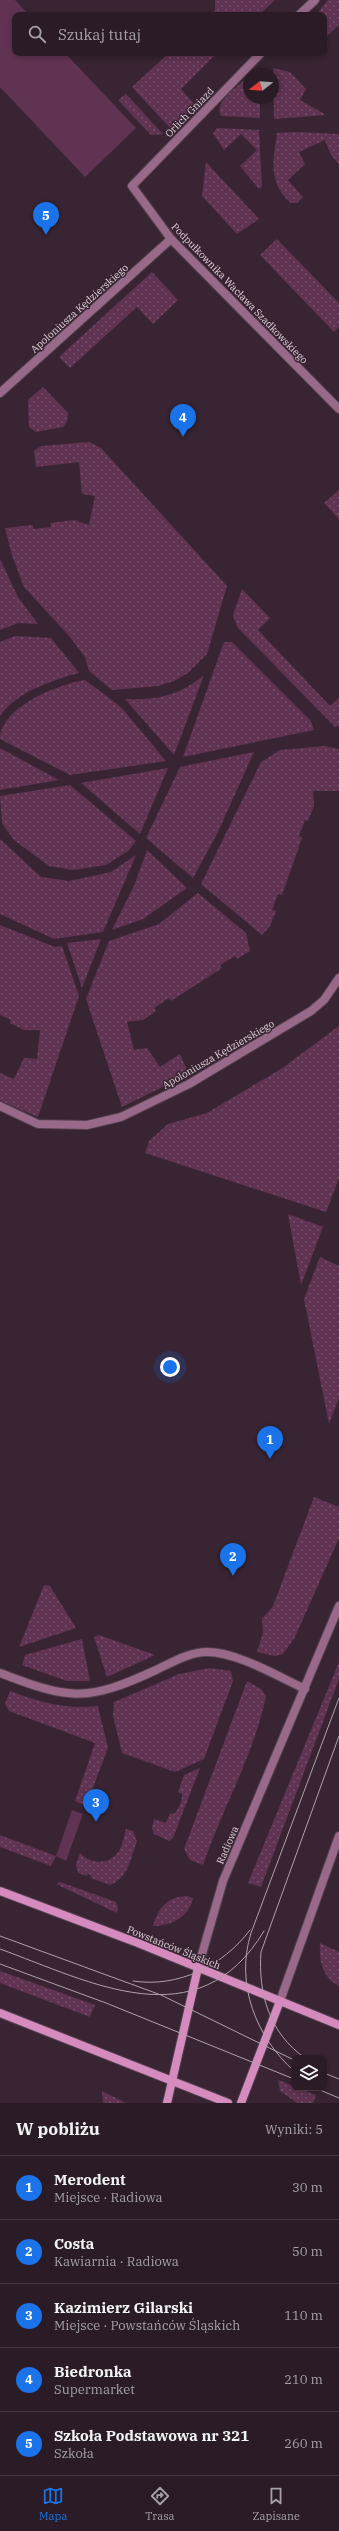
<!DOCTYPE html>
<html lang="pl">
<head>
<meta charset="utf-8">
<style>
  :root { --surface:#2a1b26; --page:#362832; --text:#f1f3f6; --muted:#a5a1a7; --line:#463943; --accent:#1a73e8 }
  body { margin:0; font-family:"IBM Plex Serif",serif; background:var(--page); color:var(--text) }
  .controls { position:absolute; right:12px; bottom:12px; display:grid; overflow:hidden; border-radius:8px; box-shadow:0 2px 6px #0003 }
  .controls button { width:36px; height:36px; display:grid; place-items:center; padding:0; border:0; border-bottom:1px solid var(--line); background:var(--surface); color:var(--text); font:20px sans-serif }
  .compass { position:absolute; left:243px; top:68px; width:36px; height:36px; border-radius:50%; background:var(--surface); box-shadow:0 2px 6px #0003; rotate:253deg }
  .you { position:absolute; left:170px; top:1367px; width:14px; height:14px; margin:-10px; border:3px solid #fff; border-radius:50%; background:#1a73e8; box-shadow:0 0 0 6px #1a73e833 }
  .badge { display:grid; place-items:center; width:26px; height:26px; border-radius:50%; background:var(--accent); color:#fff; font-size:13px; font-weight:700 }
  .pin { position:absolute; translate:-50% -33px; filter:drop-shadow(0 1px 2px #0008) }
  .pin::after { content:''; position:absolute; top:21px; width:14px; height:12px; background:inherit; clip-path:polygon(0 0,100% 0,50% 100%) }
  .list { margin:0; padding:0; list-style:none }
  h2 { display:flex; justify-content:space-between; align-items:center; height:52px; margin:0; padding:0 16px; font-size:17px }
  h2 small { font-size:13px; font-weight:400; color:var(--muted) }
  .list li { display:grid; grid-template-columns:26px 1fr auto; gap:12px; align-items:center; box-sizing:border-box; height:64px; padding:0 16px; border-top:1px solid var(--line) }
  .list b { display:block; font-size:15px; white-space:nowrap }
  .list p { margin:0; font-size:13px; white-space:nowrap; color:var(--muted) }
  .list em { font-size:13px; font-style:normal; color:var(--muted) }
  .icon { flex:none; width:22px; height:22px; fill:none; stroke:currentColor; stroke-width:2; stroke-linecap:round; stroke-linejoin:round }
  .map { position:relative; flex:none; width:339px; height:2103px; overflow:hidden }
  .search { position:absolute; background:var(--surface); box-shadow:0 2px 6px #0003; left:12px; right:12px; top:12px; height:44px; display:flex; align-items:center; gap:10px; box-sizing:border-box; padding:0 14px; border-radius:8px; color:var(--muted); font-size:15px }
  .sheet { height:372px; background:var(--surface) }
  nav { display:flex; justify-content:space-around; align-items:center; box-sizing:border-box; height:56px; border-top:1px solid var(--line); background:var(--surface); font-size:11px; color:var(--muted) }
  nav a { display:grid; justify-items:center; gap:2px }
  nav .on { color:var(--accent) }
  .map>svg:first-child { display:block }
</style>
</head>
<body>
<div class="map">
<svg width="339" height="2103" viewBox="0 0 339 2103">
  <defs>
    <pattern id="grass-dots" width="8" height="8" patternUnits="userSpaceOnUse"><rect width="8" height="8" fill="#603352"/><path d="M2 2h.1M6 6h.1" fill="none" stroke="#76506a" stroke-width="1.8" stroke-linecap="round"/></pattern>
  </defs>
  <rect width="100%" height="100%" fill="#382432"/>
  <g fill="url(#grass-dots)">
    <path d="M215,0H275L259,15H210L215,10Z"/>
    <path d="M328,0H339V25L326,37L324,35V15H316Z"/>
    <path d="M169,53H217L181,89L195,105L171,129L132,87Z"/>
    <path d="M273,68L290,72L306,89L300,100L326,115L274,119Z"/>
    <path d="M249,76V98H260V118L221,116C213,102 239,86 249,76Z"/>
    <path d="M126,94L163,134L151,135L118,100Z"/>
    <path d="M217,128L259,130L262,187L259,189L240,166L257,150L241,134L224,150L213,133Z"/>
    <path d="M298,132L339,134V164L331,155L325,140L299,152L305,164L288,180L303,197L297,203H291C268,183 273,160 277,133Z"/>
    <path d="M206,162L259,219L237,234L202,196Z"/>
    <path d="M277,239L339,303V327L334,332L260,255Z"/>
    <path d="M152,272L178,300L153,324L137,307L70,368L59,357Z"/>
    <path d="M43,387L68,413L67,422L63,427L36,432L29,427L28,400Z"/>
    <path d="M89,442L101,448L227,586L207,654L188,673L174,681L158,686L112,690L89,671L85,657L70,637L24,587L12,555L5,528L33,525V529L51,527L50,523L74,520L89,525L95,496L82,494L79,462L36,467L34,451L41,446Z"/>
    <path d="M339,490V519L324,503Z"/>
    <path d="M0,559L18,597L38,624L18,623L0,630Z"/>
    <path d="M242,589L270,618L258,630L330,706L339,698V726L335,727L237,627L233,615Z"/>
    <path d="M15,636L51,638L79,673C53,680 16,692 0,716V642Z"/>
    <path d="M224,642H232L311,721L314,730L183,757Z"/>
    <path d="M204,675L174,755L125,699C158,700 179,696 204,675Z"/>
    <path d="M85,680L121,707L166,761L70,775L0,739C0,707 59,684 85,680Z"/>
    <path d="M324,746L339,749V791H313L314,806L308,821L305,820L299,836L302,838L282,895L278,894L272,910L276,911L270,926L262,935L201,884L261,762L280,750Z"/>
    <path d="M0,748L59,780L0,790Z"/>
    <path d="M254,752L217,834L193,878L146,838L180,767Z"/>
    <path d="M168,768L140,834L81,783Z"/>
    <path d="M70,785L136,841L128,851L106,865L73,870L49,866L14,840L2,823L0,796Z"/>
    <path d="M0,839L41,877L69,881L111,872L136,855L103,932L54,939L0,914Z"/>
    <path d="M147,850L187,888L143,919L112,930L134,886Z"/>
    <path d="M198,893L246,933L250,951L237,959L235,956L220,965L222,968L171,1001L169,998L154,1008L156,1011L143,1020L127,1022L134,1050L147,1048L160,1067L180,1054L189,1074L122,1107L86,999L109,941L159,924Z"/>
    <path d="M0,925L55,947L62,946L79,996L38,1117L0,1101V1073L14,1079L24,1058L37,1059L40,1030H24L10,1023L11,1020L0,1015Z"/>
    <path d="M101,939L82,988L67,943Z"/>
    <path d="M339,1026V1178L326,1212L145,1153L149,1141L168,1124L207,1113L281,1069Z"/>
    <path d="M288,1214L323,1227L301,1285Z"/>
    <path d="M320,1257L339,1266V1398L329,1424L304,1299Z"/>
    <path d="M314,1497L339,1507V1538L295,1637L283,1654L275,1656L257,1652L263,1633L262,1619L273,1606Z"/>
    <path d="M44,1585L50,1586L76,1628L19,1647Z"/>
    <path d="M99,1635L155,1655L107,1677L94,1637Z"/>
    <path d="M82,1639L90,1681H67L22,1665L25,1655Z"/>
    <path d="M339,1662V1679L261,1887L248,1883Z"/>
    <path d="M210,1668L231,1671L233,1681L204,1759L175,1772L122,1753L113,1716L114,1702L179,1674Z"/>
    <path d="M247,1681L261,1689L266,1696C254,1755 222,1809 203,1865L190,1860L184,1849Z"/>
    <path d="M10,1691C39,1702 66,1710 98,1706L108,1748L86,1806L75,1801L95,1743L9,1711L5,1704Z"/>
    <path d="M200,1768L173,1838L169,1841L154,1834L152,1828L154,1819L166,1823L170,1813L174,1814C179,1809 182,1801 182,1794L178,1792L184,1775Z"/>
    <path d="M126,1829L133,1831L137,1841C131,1858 128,1878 110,1885L91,1878V1875L88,1874L87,1876L78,1873L76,1865L80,1853C91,1865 110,1865 119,1851C123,1845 124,1835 126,1829Z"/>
    <path d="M0,1835L56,1856L51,1866L0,1847Z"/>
    <path d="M60,1882L116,1902L118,1907L117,1913L56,1884Z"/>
    <path d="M187,1896L193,1898C189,1917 171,1926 153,1926C158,1908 167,1897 187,1896Z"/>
    <path d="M320,1943L339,1952V1986C322,1978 319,1960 320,1943Z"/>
    <path d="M0,1971L95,2005L90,2017L0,1983Z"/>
    <path d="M278,2080L316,2095L313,2103H297L280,2091Z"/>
    <path d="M102,2091L126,2103H103Z"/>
  </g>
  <g fill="#603352">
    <path d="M0,0H15L29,15H15V53H65L136,128L85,177L0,87Z"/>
    <path d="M72,1810L83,1814L66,1861L56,1856Z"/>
  </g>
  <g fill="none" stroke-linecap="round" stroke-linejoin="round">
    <defs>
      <g id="minor">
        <path d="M299,15L315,0"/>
        <path d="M261,53L132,186L171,239L339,409"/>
        <path d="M0,393L171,239"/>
        <path d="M0,1106L38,1124L87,1125L121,1117L189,1084L311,1011L324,1000L339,978"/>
        <path d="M0,1673C70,1700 87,1702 156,1670C171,1663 189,1652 207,1652C237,1652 277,1676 305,1689"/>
      </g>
      <g id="tertiary">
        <path d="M198,1968L223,1881L339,1606"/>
        <path d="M280,2001L339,1836"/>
      </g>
      <g id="secondary">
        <path d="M0,1891L138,1943L339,2025"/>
        <path d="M0,2013L228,2103"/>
        <path d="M167,2103L198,1968"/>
        <path d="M241,2103L280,2001"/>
      </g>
    </defs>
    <use href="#minor" stroke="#53404d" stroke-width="10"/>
    <use href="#tertiary" stroke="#53404d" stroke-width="10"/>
    <use href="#secondary" stroke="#53404d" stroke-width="10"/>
    <use href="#minor" stroke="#986988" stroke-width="8"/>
    <use href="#tertiary" stroke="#986988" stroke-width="8"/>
    <use href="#secondary" stroke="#d58bbe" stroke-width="8"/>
    <g stroke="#b0a1ab" stroke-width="1">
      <path d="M0,1936L161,1995L294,2060"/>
      <path d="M0,1949C91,1982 198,2041 264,1931"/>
      <path d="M0,1964L106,2003L294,2079"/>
      <path d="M133,1981C178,1988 223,1966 250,1930"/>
      <path d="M305,2058C269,2033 258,1993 261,1952L339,1736"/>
      <path d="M294,2071C256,2037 235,1984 251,1933L339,1698"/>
      <path d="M324,2073L339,2079"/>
      <path d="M315,2088L339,2098"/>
    </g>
  </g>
  <g text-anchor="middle" stroke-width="3" stroke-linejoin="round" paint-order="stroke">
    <g font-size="10" fill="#e0d2db" stroke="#382432">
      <text transform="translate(189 112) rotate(-46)" y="4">Orlich Gniazd</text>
      <text transform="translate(240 293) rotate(46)" y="4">Podpułkownika Wacława Szadkowskiego</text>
      <text transform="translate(79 308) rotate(-42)" y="4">Apoloniusza Kędzierskiego</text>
      <text transform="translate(218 1054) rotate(-30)" y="4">Apoloniusza Kędzierskiego</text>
      <text transform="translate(227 1845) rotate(-67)" y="4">Radiowa</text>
      <text transform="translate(174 1947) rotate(22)" y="4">Powstańców Śląskich</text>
    </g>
  </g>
</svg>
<div class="controls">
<button><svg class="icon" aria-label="layers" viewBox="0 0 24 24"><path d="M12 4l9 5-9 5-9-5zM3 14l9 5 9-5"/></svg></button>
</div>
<svg class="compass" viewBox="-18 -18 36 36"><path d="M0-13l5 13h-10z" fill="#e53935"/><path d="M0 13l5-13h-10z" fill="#a5a1a7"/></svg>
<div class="you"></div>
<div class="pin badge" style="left:270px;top:1459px">1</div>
<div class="pin badge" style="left:233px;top:1576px">2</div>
<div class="pin badge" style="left:96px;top:1822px">3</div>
<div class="pin badge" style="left:183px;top:437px">4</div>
<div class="pin badge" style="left:46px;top:235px">5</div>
<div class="search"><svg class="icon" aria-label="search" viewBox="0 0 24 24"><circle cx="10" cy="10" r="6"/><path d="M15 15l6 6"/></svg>Szukaj tutaj</div>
</div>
<section class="sheet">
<h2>W pobliżu<small>Wyniki: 5</small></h2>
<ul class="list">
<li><span class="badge">1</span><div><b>Merodent</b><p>Miejsce · Radiowa</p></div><em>30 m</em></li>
<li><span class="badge">2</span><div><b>Costa</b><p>Kawiarnia · Radiowa</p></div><em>50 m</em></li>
<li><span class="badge">3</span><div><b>Kazimierz Gilarski</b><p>Miejsce · Powstańców Śląskich</p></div><em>110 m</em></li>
<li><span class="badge">4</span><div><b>Biedronka</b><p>Supermarket</p></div><em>210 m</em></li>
<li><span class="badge">5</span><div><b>Szkoła Podstawowa nr 321</b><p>Szkoła</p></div><em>260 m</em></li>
</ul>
</section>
<nav>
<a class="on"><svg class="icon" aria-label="map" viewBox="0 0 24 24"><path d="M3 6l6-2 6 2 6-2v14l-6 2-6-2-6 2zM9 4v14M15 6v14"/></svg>Mapa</a>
<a><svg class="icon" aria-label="directions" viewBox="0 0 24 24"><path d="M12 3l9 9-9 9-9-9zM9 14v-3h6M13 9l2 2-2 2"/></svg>Trasa</a>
<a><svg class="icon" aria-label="saved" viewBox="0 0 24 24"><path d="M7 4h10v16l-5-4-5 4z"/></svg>Zapisane</a>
</nav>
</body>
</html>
